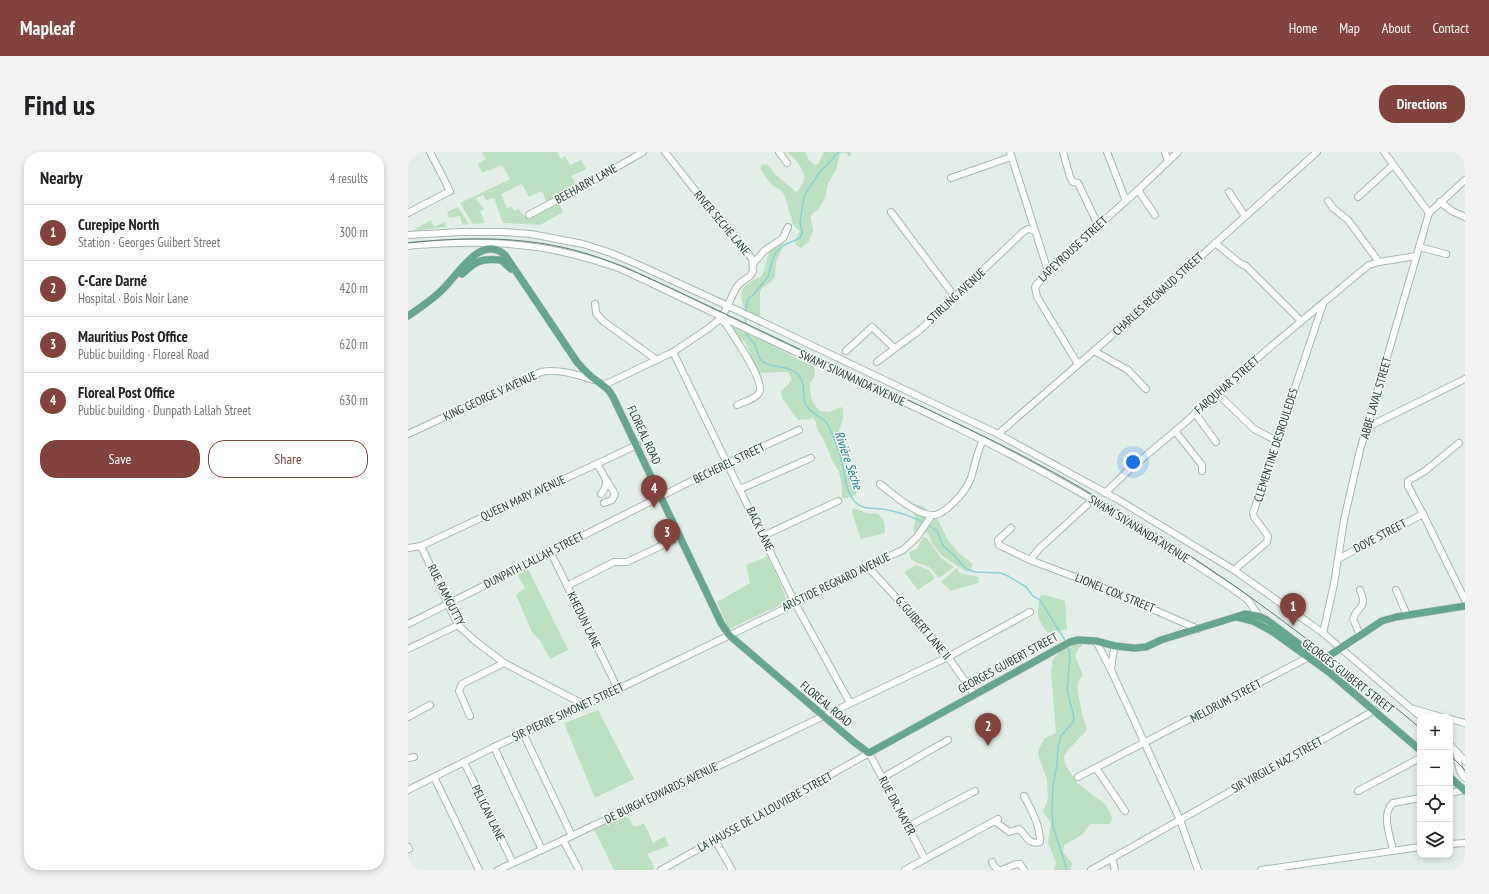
<!DOCTYPE html>
<html lang="en">
<head>
<meta charset="utf-8">
<style>
  :root { --surface:#fff; --page:#f2f2f2; --text:#202124; --muted:#757577; --line:#e0e0e0; --accent:#81433b }
  body { margin:0; font-family:"PT Sans Narrow",sans-serif; background:var(--page); color:var(--text) }
  .controls { position:absolute; right:12px; bottom:12px; display:grid; overflow:hidden; border-radius:8px; box-shadow:0 2px 6px #0003 }
  .controls button { width:36px; height:36px; display:grid; place-items:center; padding:0; border:0; border-bottom:1px solid var(--line); background:var(--surface); color:var(--text); font:20px sans-serif }
  .you { position:absolute; left:725px; top:310px; width:14px; height:14px; margin:-10px; border:3px solid #fff; border-radius:50%; background:#1a73e8; box-shadow:0 0 0 6px #1a73e833 }
  .badge { display:grid; place-items:center; width:26px; height:26px; border-radius:50%; background:var(--accent); color:#fff; font-size:13px; font-weight:700 }
  .pin { position:absolute; translate:-50% -33px; filter:drop-shadow(0 1px 2px #0008) }
  .pin::after { content:''; position:absolute; top:21px; width:14px; height:12px; background:inherit; clip-path:polygon(0 0,100% 0,50% 100%) }
  .list { margin:0; padding:0; list-style:none }
  h2 { display:flex; justify-content:space-between; align-items:center; height:52px; margin:0; padding:0 16px; font-size:17px }
  h2 small { font-size:13px; font-weight:400; color:var(--muted) }
  .list li { display:grid; grid-template-columns:26px 1fr auto; gap:12px; align-items:center; box-sizing:border-box; height:56px; padding:0 16px; border-top:1px solid var(--line) }
  .list b { display:block; font-size:15px; white-space:nowrap }
  .list p { margin:0; font-size:13px; white-space:nowrap; color:var(--muted) }
  .list em { font-size:13px; font-style:normal; color:var(--muted) }
  .actions { display:flex; gap:8px; padding:12px 16px }
  .actions a { flex:1; padding:9px 0; border:1px solid var(--accent); border-radius:16px; text-align:center; font-size:14px; color:var(--accent) }
  .actions .main { background:var(--accent); color:#fff }
  .icon { flex:none; width:22px; height:22px; fill:none; stroke:currentColor; stroke-width:2; stroke-linecap:round; stroke-linejoin:round }
  .map { position:relative; flex:none; width:1057px; height:718px; overflow:hidden; border-radius:16px }
  header { display:flex; align-items:center; gap:24px; box-sizing:border-box; height:56px; padding:0 20px; background:var(--accent); color:#fff }
  header strong { font-size:19px }
  nav { display:flex; gap:22px; margin-inline-start:auto; font-size:14px }
  .intro { display:flex; align-items:center; justify-content:space-between; box-sizing:border-box; height:96px; padding:0 24px }
  h1 { margin:0; font-size:28px }
  .button { padding:10px 18px; border-radius:16px; background:var(--accent); color:#fff; font-size:14px; font-weight:700 }
  main { display:flex; gap:24px; padding:0 24px }
  aside { flex:1; background:var(--surface); border-radius:16px; box-shadow:0 2px 6px #0003 }
  .map>svg:first-child { display:block }
</style>
</head>
<body>
<header>
<strong>Mapleaf</strong>
<nav><a>Home</a><a>Map</a><a>About</a><a>Contact</a></nav>
</header>
<div class="intro"><h1>Find us</h1><a class="button">Directions</a></div>
<main>
<aside>
<h2>Nearby<small>4 results</small></h2>
<ul class="list">
<li><span class="badge">1</span><div><b>Curepipe North</b><p>Station · Georges Guibert Street</p></div><em>300 m</em></li>
<li><span class="badge">2</span><div><b>C-Care Darné</b><p>Hospital · Bois Noir Lane</p></div><em>420 m</em></li>
<li><span class="badge">3</span><div><b>Mauritius Post Office</b><p>Public building · Floreal Road</p></div><em>620 m</em></li>
<li><span class="badge">4</span><div><b>Floreal Post Office</b><p>Public building · Dunpath Lallah Street</p></div><em>630 m</em></li>
</ul>
<div class="actions"><a class="main">Save</a><a>Share</a></div>
</aside>
<div class="map">
<svg width="1057" height="718" viewBox="0 0 1057 718">
  <rect width="100%" height="100%" fill="#e4eee9"/>
  <g fill="#bce0c2">
    <path d="M74,0H149L153,7L157,4L162,13L173,8L178,17L163,24L170,35L139,51L134,39L121,45L114,32L93,42L99,56L103,54L106,59L111,57L115,63L121,65L151,51L155,60L132,73L95,71L86,46L78,48L75,43L68,46C70,51 74,53 76,57L72,59L77,71L65,72L52,51L102,27L94,13L74,21L70,12L78,7Z"/>
    <path d="M379,0H397L401,8L407,13L410,12L416,0H443V3L440,5L439,2L436,1L432,2L429,13V16L420,32L417,46L410,58L404,62L403,65L405,79L401,89L393,96L387,92L388,86L392,79L385,73L377,44L373,38L364,33L360,28L352,16L354,12L360,13L367,22L388,40C405,25 392,12 379,0Z"/>
    <path d="M50,55L61,72L54,73L52,64L41,66L39,60Z"/>
    <path d="M23,68L26,75L37,70L38,75L4,79Z"/>
    <path d="M374,91L376,92L368,110L367,125L364,129L354,136L352,140V163L350,164C347,163 343,162 340,160C333,155 331,141 337,134C341,129 349,127 354,124L363,94L367,92Z"/>
    <path d="M323,173L361,190L367,195L389,207L403,212L407,218L406,225L402,232L403,243L405,250L411,259L421,260L434,255C438,262 433,272 431,279C434,285 441,294 441,302C441,306 439,308 439,312L449,336L448,343L440,346H434V333L431,320L424,308L415,286L409,277L408,270L404,265L403,267L390,268L374,246L373,239C379,234 388,228 380,220L350,221L337,190L331,186Z"/>
    <path d="M500,351L511,353L518,357V360L530,368L541,390L551,401L565,412L562,418L559,420L534,404L524,391L520,381L506,380C504,369 514,365 500,357Z"/>
    <path d="M445,356L459,361L470,362L476,369L477,381L453,387L444,361Z"/>
    <path d="M515,385L519,386L533,406L546,415L531,426C527,422 524,416 519,414C513,411 509,412 503,407L501,400L509,397Z"/>
    <path d="M360,404C366,420 375,434 379,450L321,477L309,450L342,431L338,413Z"/>
    <path d="M508,413L521,418L527,426L510,438L496,420Z"/>
    <path d="M119,415L160,498L142,507L131,487L124,480L108,443L117,436L108,420Z"/>
    <path d="M549,416L551,421L571,425L570,431L543,439L533,430Z"/>
    <path d="M633,443L641,444L657,449L659,477L640,481C628,467 628,459 633,443Z"/>
    <path d="M673,490L674,494L670,497L667,504L675,523C674,525 672,526 671,528C667,538 676,568 679,578L659,599L656,605L657,612L669,631L698,653L704,666L702,672H682L674,683L656,693L655,700L664,711L663,718H646L648,710L640,691L643,671L635,660L640,647L639,627L631,606L630,599L636,587L648,581L643,521L645,507L660,492Z"/>
    <path d="M190,558L226,627L187,646L156,571Z"/>
    <path d="M216,664L222,667L225,674L229,675L236,671L245,691L257,684L261,694L239,702L247,716L244,718H206L186,677Z"/>
  </g>
  <g fill="none" stroke-linecap="round" stroke-linejoin="round">
    <g stroke="#8ad2d5" stroke-width="1.5">
      <path d="M337,160L340,147L346,142L360,125L364,109L368,100L376,93L392,86L394,81L392,70L396,44L411,21L431,0"/>
      <path d="M337,164L338,174"/>
      <path d="M338,178C338,185 343,187 347,193C350,198 349,205 354,209C366,218 382,211 392,225C398,233 394,243 397,251C400,260 411,263 417,269C423,275 428,292 431,300C437,315 435,338 448,351C456,359 469,355 480,358C490,360 507,366 517,371"/>
      <path d="M520,373L529,379L535,394L545,402L557,416L567,420L593,421L600,424L618,435L625,444L632,448L658,490"/>
      <path d="M659,718L645,674L644,658L645,634L649,612L650,594L653,584L665,570L666,565L659,538L662,506L660,493"/>
    </g>
    <defs>
      <g id="minor">
        <path d="M371,0L379,11"/>
        <path d="M602,0L640,119"/>
        <path d="M655,0L662,25L665,30L670,31L690,73"/>
        <path d="M699,0L718,49"/>
        <path d="M757,0L760,9"/>
        <path d="M976,0L1021,61"/>
        <path d="M543,26L603,5"/>
        <path d="M730,38L747,63"/>
        <path d="M821,40L837,64"/>
        <path d="M950,45L985,13"/>
        <path d="M920,49L925,56L940,68L971,110"/>
        <path d="M1032,50L1044,59L1057,65"/>
        <path d="M483,60L547,145"/>
        <path d="M0,61L42,39L22,0"/>
        <path d="M121,63L190,26L235,0"/>
        <path d="M0,83L53,80H97L123,82L175,92L203,101L231,113L348,167L590,282L709,347L826,418L915,481L1013,565"/>
        <path d="M807,91L833,112L838,114L893,169"/>
        <path d="M0,94C15,92 30,92 46,91C108,89 154,96 213,117C276,146 338,177 401,206C488,246 574,285 657,332C715,364 770,401 825,437L840,448L852,466"/>
        <path d="M1011,95L1038,102"/>
        <path d="M345,112L356,99L375,86L380,75"/>
        <path d="M187,152L188,161L195,169L249,208"/>
        <path d="M312,167L318,172C325,184 358,229 351,241C348,247 335,250 329,253"/>
        <path d="M438,199L464,175L486,196"/>
        <path d="M686,199L720,218L738,237"/>
        <path d="M265,200L387,451L442,551"/>
        <path d="M469,210C483,199 497,189 512,178L615,80L620,77L626,78"/>
        <path d="M670,212L629,145L627,135L640,119L730,38L770,0"/>
        <path d="M196,233L265,200L301,176L314,165L328,136L332,131L342,124L345,119L344,107L316,70L298,52L257,0"/>
        <path d="M810,242L846,277L869,289"/>
        <path d="M787,261L808,290"/>
        <path d="M960,275L1057,227"/>
        <path d="M767,279L794,313V319"/>
        <path d="M0,282L133,220C151,217 168,222 185,228"/>
        <path d="M590,282L733,158L909,0"/>
        <path d="M1051,291L1017,319L1000,329V334L1015,362L1057,448"/>
        <path d="M189,312C196,324 203,330 193,342"/>
        <path d="M472,332C485,342 510,365 527,363C534,362 538,357 543,353C551,346 559,336 563,326C567,313 569,300 575,288"/>
        <path d="M332,337L403,306"/>
        <path d="M697,341L722,317L772,275L860,197L951,121L961,113L971,110L1008,104"/>
        <path d="M196,351L204,348L207,342L198,327"/>
        <path d="M603,376L590,388L591,393L622,408L696,436L790,477"/>
        <path d="M355,384L430,349"/>
        <path d="M13,394L50,473L66,488L96,511L177,553"/>
        <path d="M0,396L13,394L229,293"/>
        <path d="M142,399L210,537"/>
        <path d="M930,407L1015,362"/>
        <path d="M622,408L631,397L679,353"/>
        <path d="M459,414L510,469L540,505L566,542"/>
        <path d="M826,418L859,390L860,384L846,365L845,361L915,152"/>
        <path d="M159,434L206,410H219L272,385"/>
        <path d="M988,438L999,463"/>
        <path d="M0,472L319,311L391,278"/>
        <path d="M915,481L926,432L936,368L952,298L1021,61L1057,28"/>
        <path d="M952,483L945,467C950,452 960,458 952,438"/>
        <path d="M688,489L703,518L772,668L790,718"/>
        <path d="M0,497L50,473"/>
        <path d="M703,518L705,502L707,494"/>
        <path d="M1006,557L1033,565"/>
        <path d="M62,564L51,539L54,532L96,511"/>
        <path d="M0,565L22,553"/>
        <path d="M1042,567L1057,571"/>
        <path d="M115,581L164,684"/>
        <path d="M1042,593L1057,609"/>
        <path d="M86,595L134,698"/>
        <path d="M1049,600C1050,610 1050,619 1057,626"/>
        <path d="M0,606L6,605"/>
        <path d="M56,610L105,711"/>
        <path d="M688,616L717,659"/>
        <path d="M26,625L71,718"/>
        <path d="M670,625L899,506"/>
        <path d="M474,626L540,588"/>
        <path d="M0,638L86,595L177,553L403,444L459,414L495,398L509,385L522,366V363"/>
        <path d="M950,639L1012,606"/>
        <path d="M1042,641L1056,638"/>
        <path d="M587,669L601,680L611,677C618,683 621,694 632,690C632,673 624,659 616,644"/>
        <path d="M499,675L567,639"/>
        <path d="M155,688L171,718"/>
        <path d="M307,688L324,718"/>
        <path d="M1042,692L1057,691"/>
        <path d="M0,695L1,697"/>
        <path d="M985,698C982,684 973,661 985,651L1012,646"/>
        <path d="M704,706L707,718"/>
        <path d="M584,710L586,714L591,718"/>
        <path d="M90,718L155,688L540,505L622,460"/>
        <path d="M253,718L461,601L517,707"/>
        <path d="M497,718L590,667"/>
        <path d="M594,718L608,712H612L616,718"/>
        <path d="M683,718L967,558"/>
        <path d="M853,718L1012,695"/>
      </g>
      <g id="major">
        <path d="M54,122C68,109 73,106 93,108L103,117"/>
        <path d="M0,164C12,156 24,148 34,138C50,123 73,81 97,103L169,210C175,217 181,224 189,229C196,234 201,237 205,245L313,471L321,483L446,590L461,601L662,490L670,488L688,489L707,494L726,496L738,495L753,488L837,462L850,464L859,468L907,504L916,507L974,469L988,465L1057,454"/>
        <path d="M829,465L845,469L865,480L922,521L1012,598"/>
        <path d="M1042,625L1057,639"/>
      </g>
    </defs>
    <use href="#minor" stroke="#a6b7af" stroke-width="8"/>
    <use href="#major" stroke="#c1cac6" stroke-width="8"/>
    <use href="#minor" stroke="#fff" stroke-width="6"/>
    <use href="#major" stroke="#67a68e" stroke-width="7"/>
    <g stroke="#5d7c70" stroke-width="1">
      <path d="M0,91C55,85 112,84 166,98C201,107 234,123 267,138C312,159 357,181 402,202C483,241 566,277 645,320C722,363 796,411 867,463C916,500 965,536 1012,576"/>
      <path d="M1042,603L1057,618"/>
    </g>
  </g>
  <g text-anchor="middle" stroke-width="3" stroke-linejoin="round" paint-order="stroke">
    <g font-size="12" fill="#224135" stroke="#f5faf7">
      <text transform="translate(178 32) rotate(-29)" y="4">BEEHARRY LANE</text>
      <text transform="translate(314 71) rotate(50)" y="4">RIVER SECHE LANE</text>
      <text transform="translate(665 97) rotate(-43)" y="4">LAPEYROUSE STREET</text>
      <text transform="translate(750 142) rotate(-42)" y="4">CHARLES REGNAUD STREET</text>
      <text transform="translate(548 144) rotate(-43)" y="4">STIRLING AVENUE</text>
      <text transform="translate(444 226) rotate(25)" y="4">SWAMI SIVANANDA AVENUE</text>
      <text transform="translate(819 233) rotate(-41)" y="4">FARQUHAR STREET</text>
      <text transform="translate(82 244) rotate(-25)" y="4">KING GEORGE V AVENUE</text>
      <text transform="translate(968 246) rotate(-74)" y="4">ABBE LAVAL STREET</text>
      <text transform="translate(236 283) rotate(65)" y="4">FLOREAL ROAD</text>
      <text transform="translate(868 293) rotate(-72)" y="4">CLEMENTINE DESROULEDES</text>
      <text transform="translate(321 311) rotate(-26)" y="4">BECHEREL STREET</text>
      <text transform="translate(115 346) rotate(-25)" y="4">QUEEN MARY AVENUE</text>
      <text transform="translate(352 377) rotate(64)" y="4">BACK LANE</text>
      <text transform="translate(731 377) rotate(32)" y="4">SWAMI SIVANANDA AVENUE</text>
      <text transform="translate(972 384) rotate(-28)" y="4">DOVE STREET</text>
      <text transform="translate(126 408) rotate(-27)" y="4">DUNPATH LALLAH STREET</text>
      <text transform="translate(428 430) rotate(-26)" y="4">ARISTIDE REGNARD AVENUE</text>
      <text transform="translate(707 441) rotate(22)" y="4">LIONEL COX STREET</text>
      <text transform="translate(38 443) rotate(63)" y="4">RUE RAMGUTTY</text>
      <text transform="translate(176 468) rotate(64)" y="4">KHEDUN LANE</text>
      <text transform="translate(515 476) rotate(50)" y="4">G. GUIBERT LANE II</text>
      <text transform="translate(600 511) rotate(-29)" y="4">GEORGES GUIBERT STREET</text>
      <text transform="translate(940 524) rotate(38)" y="4">GEORGES GUIBERT STREET</text>
      <text transform="translate(818 549) rotate(-28)" y="4">MELDRUM STREET</text>
      <text transform="translate(418 552) rotate(40)" y="4">FLOREAL ROAD</text>
      <text transform="translate(160 560) rotate(-25)" y="4">SIR PIERRE SIMONET STREET</text>
      <text transform="translate(869 613) rotate(-29)" y="4">SIR VIRGILE NAZ STREET</text>
      <text transform="translate(253 641) rotate(-26)" y="4">DE BURGH EDWARDS AVENUE</text>
      <text transform="translate(489 654) rotate(62)" y="4">RUE DR. MAYER</text>
      <text transform="translate(357 660) rotate(-29)" y="4">LA HAUSSE DE LA LOUVIERE STREET</text>
      <text transform="translate(80 661) rotate(64)" y="4">PELICAN LANE</text>
    </g>
    <g font-size="13" font-style="italic" fill="#197b81" stroke="#f5faf7">
      <text transform="translate(441 308) rotate(71)" y="5">Rivière Sèche</text>
    </g>
  </g>
</svg>
<div class="controls">
<button>+</button>
<button>−</button>
<button><svg class="icon" aria-label="locate" viewBox="0 0 24 24"><circle cx="12" cy="12" r="6"/><path d="M12 2v4M12 18v4M2 12h4M18 12h4"/></svg></button>
<button><svg class="icon" aria-label="layers" viewBox="0 0 24 24"><path d="M12 4l9 5-9 5-9-5zM3 14l9 5 9-5"/></svg></button>
</div>
<div class="you"></div>
<div class="pin badge" style="left:885px;top:474px">1</div>
<div class="pin badge" style="left:580px;top:594px">2</div>
<div class="pin badge" style="left:259px;top:400px">3</div>
<div class="pin badge" style="left:246px;top:356px">4</div>
</div>
</main>
</body>
</html>
